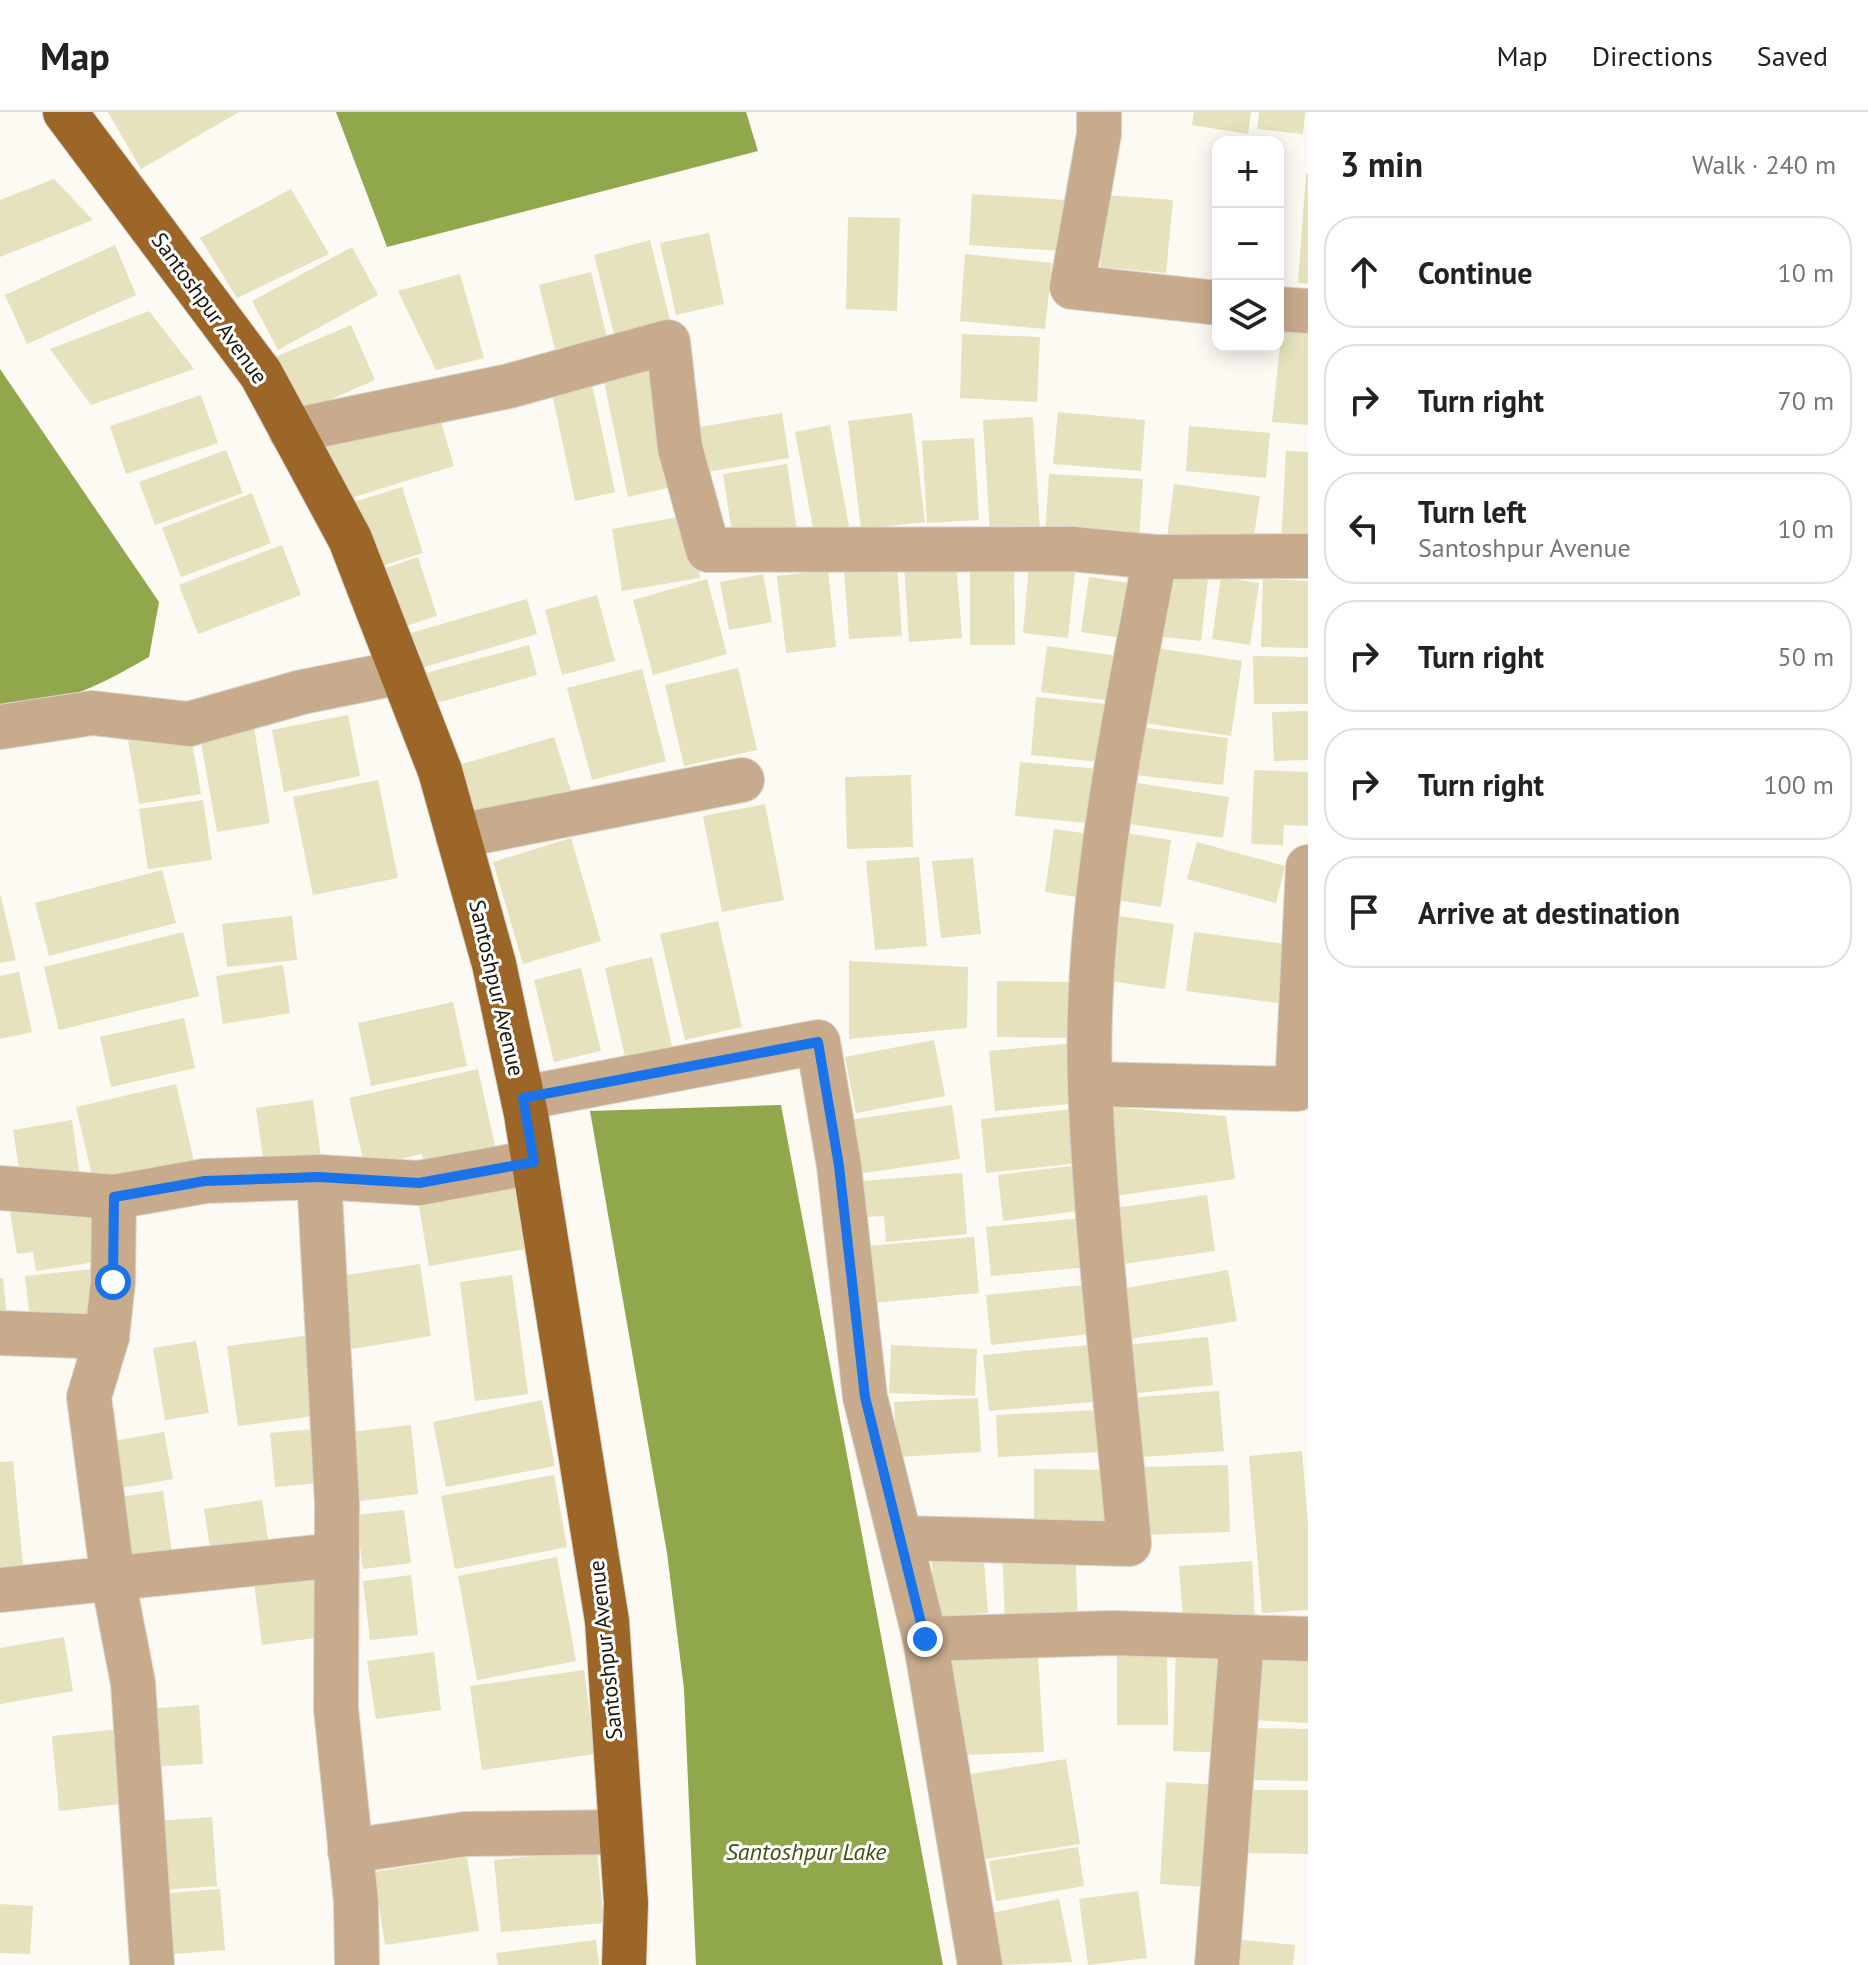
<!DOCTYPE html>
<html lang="en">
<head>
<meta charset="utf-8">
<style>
  :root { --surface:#fff; --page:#f2f2f2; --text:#222; --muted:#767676; --line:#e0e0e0 }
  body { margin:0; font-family:"PT Sans",sans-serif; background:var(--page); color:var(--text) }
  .controls { position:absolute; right:24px; top:24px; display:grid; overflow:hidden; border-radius:16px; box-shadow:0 4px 20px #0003 }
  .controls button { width:72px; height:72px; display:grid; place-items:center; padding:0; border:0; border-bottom:2px solid var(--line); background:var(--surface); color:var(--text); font:40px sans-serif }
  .stop { position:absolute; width:24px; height:24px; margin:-18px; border:6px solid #1a73e8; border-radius:50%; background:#fff }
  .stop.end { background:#1a73e8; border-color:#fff; box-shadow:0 2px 8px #0008 }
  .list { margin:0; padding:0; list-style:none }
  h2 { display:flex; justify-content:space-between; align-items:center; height:104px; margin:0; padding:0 32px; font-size:34px }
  h2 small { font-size:26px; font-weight:400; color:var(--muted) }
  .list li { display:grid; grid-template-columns:52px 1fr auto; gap:24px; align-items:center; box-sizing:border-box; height:112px; margin:0 16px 16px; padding:0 16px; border:2px solid var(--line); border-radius:32px }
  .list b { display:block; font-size:30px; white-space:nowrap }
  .list p { margin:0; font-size:26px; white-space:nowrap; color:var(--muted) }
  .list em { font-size:26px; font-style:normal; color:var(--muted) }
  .icon { flex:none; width:44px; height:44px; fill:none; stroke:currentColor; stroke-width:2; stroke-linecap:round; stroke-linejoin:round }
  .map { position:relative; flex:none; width:1308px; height:1853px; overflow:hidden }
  header { display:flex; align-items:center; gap:48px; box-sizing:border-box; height:112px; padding:0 40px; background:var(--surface); border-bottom:2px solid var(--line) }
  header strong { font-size:38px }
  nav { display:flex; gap:44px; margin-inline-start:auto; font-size:28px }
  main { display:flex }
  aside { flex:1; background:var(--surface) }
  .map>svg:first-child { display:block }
</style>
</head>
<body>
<header>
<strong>Map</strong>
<nav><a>Map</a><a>Directions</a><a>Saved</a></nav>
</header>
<main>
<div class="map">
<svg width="1308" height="1853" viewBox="0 0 1308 1853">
  <rect width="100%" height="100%" fill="#fdf9f3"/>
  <g fill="#90a74c">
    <path d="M336,0H746L758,39L387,135Z"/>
    <path d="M0,257L159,490L149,545C104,571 54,598 0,594Z"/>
    <path d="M781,993L943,1853H696L684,1577L667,1441L590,999Z"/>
  </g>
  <g fill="#e5e2bd">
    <path d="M108,0H239L141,57Z"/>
    <path d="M1194,0H1251L1248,22L1192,13Z"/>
    <path d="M1259,0H1305L1303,22L1257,17Z"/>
    <path d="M1306,61L1308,62V172L1298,171Z"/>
    <path d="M54,67L93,108L0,145V88Z"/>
    <path d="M291,77L329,142L237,186L200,126Z"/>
    <path d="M972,82L1065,88L1062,139L969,133Z"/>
    <path d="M1106,83L1173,88L1166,161L1100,155Z"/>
    <path d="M848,105L900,106L897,199L846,197Z"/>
    <path d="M709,121L724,192L676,203L660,131Z"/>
    <path d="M650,128L671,212L615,226L594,143Z"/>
    <path d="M115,133L136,183L27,232L5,183Z"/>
    <path d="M352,135L378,183L278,238L252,189Z"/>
    <path d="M965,142L1052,151L1045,217L960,209Z"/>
    <path d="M591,160L607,225L555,237L539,173Z"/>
    <path d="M460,162L484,246L436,258L398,179Z"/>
    <path d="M149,199L194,257L91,293L50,237Z"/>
    <path d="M1283,207L1308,210V313L1272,310Z"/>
    <path d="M351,213L375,268L297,302L273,246Z"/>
    <path d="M962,222L1040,225L1037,290L960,286Z"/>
    <path d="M647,255L672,375L628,385L603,264Z"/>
    <path d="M590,263L615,380L575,389L550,272Z"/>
    <path d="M201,283L218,331L126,362L110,314Z"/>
    <path d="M436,293L454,354L341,389L323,328Z"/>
    <path d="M1058,300L1145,308L1141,359L1053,352Z"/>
    <path d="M782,301L789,346L701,361L694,316Z"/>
    <path d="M912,301L925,410L861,417L848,309Z"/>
    <path d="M1033,305L1040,419L990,422L983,308Z"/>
    <path d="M830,313L849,414L814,421L795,320Z"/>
    <path d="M1189,314L1270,321L1266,366L1186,359Z"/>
    <path d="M974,326L979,408L927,411L922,329Z"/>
    <path d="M226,338L243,381L155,413L139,370Z"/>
    <path d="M1286,339L1308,340V433L1281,432Z"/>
    <path d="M787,352L798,425L734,434L723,362Z"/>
    <path d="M1049,362L1143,367L1139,428L1045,423Z"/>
    <path d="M1174,372L1260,384L1252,437L1167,426Z"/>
    <path d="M402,375L423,441L375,456L354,390Z"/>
    <path d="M252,381L271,431L181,465L162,416Z"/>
    <path d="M690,403L700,466L622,479L612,417Z"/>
    <path d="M282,433L301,483L198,522L179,473Z"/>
    <path d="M418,445L437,504L397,517L377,459Z"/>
    <path d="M970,446L1014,447L1015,533H970Z"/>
    <path d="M956,450L962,526L909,530L904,453Z"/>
    <path d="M897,452L902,524L849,527L844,457Z"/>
    <path d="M1029,453L1075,458L1068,526L1023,521Z"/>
    <path d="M828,458L836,535L786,541L777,464Z"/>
    <path d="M763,462L772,510L729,518L720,470Z"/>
    <path d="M1163,462L1208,467L1201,529L1155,524Z"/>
    <path d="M1089,465L1131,471L1123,526L1081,520Z"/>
    <path d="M1221,465L1259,471L1250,533L1212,527Z"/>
    <path d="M707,467L727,542L653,563L633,488Z"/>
    <path d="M1263,467L1308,469V536L1261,535Z"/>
    <path d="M597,483L615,549L562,563L545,498Z"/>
    <path d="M527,487L537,522L414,558L404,523Z"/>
    <path d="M529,533L537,563L433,592L426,561Z"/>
    <path d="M1047,534L1118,544L1112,589L1041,580Z"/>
    <path d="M1156,536L1242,549L1231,624L1145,611Z"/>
    <path d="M1253,544L1308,545V592H1254Z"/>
    <path d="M738,556L757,638L684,654L665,573Z"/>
    <path d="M642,557L666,649L592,668L567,576Z"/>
    <path d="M1036,585L1107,592L1101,650L1031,643Z"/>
    <path d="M1308,599V648L1274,649L1272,600Z"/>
    <path d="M348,603L360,664L284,680L272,618Z"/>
    <path d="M189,612L201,682L139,692L127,622Z"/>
    <path d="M1140,615L1228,626L1223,673L1135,663Z"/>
    <path d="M254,616L270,711L217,720L200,625Z"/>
    <path d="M554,625L571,679L468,709L452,655Z"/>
    <path d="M1020,650L1111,658L1106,713L1015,704Z"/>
    <path d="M1254,658L1308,660V714L1284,713L1283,733L1251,732Z"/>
    <path d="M911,663L913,735L847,737L845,665Z"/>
    <path d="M378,668L398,766L313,783L293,685Z"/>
    <path d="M1137,671L1229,685L1223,726L1131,712Z"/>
    <path d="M203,688L212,748L148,757L139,697Z"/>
    <path d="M765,692L784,788L722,800L703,704Z"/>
    <path d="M1054,717L1097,723L1088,787L1045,780Z"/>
    <path d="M1125,721L1171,728L1161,795L1115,788Z"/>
    <path d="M571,726L601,829L523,852L493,750Z"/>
    <path d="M1197,730L1285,754L1276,791L1187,767Z"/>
    <path d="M919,745L927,834L875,838L866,749Z"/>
    <path d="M973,746L981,822L941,826L932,749Z"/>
    <path d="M162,758L176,811L49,844L35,791Z"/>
    <path d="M0,781L16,848L0,851Z"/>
    <path d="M1105,802L1174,812L1165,877L1096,867Z"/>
    <path d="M292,804L297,848L227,855L222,812Z"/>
    <path d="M718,809L742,915L685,928L660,822Z"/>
    <path d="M183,820L199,884L59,918L44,855Z"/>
    <path d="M1194,820L1286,832L1278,891L1186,879Z"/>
    <path d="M652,845L672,934L625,945L605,856Z"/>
    <path d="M849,849L968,855L967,916L849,927Z"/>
    <path d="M283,853L290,901L223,912L216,864Z"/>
    <path d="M581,856L601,939L554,950L534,868Z"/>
    <path d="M19,860L32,920L0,927V864Z"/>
    <path d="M997,869L1073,870L1072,926L997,925Z"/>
    <path d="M453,890L467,954L371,974L358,911Z"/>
    <path d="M184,906L195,956L111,975L100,925Z"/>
    <path d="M934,928L945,984L856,1001L845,945Z"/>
    <path d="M1074,931L1080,991L995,999L989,939Z"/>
    <path d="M478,957L495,1034L424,1050L422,1042L365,1055L349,986Z"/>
    <path d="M176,972L195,1054L95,1076L76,995Z"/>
    <path d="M313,988L321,1045L264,1053L256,996Z"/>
    <path d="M952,993L960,1047L857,1062L849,1008Z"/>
    <path d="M1107,995L1226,1004L1235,1067L1114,1084Z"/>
    <path d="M1083,996L1089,1050L986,1061L981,1007Z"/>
    <path d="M72,1008L80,1066L22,1075L13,1018Z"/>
    <path d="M1071,1054L1077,1099L1003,1109L998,1063Z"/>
    <path d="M962,1061L967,1122L886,1130L884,1104L866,1105L863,1069Z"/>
    <path d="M514,1072L525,1137L429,1154L418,1088Z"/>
    <path d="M1207,1083L1215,1139L1123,1152L1115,1096Z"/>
    <path d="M98,1086L109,1148L36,1159L33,1140L17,1142L10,1100Z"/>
    <path d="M1084,1106L1089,1155L991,1164L986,1115Z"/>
    <path d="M974,1125L979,1181L872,1191L867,1134Z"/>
    <path d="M420,1152L431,1224L352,1237L340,1164Z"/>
    <path d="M102,1156L107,1210L31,1218L25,1164Z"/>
    <path d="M1228,1158L1237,1209L1130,1227L1121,1177Z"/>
    <path d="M512,1163L528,1282L475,1289L460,1170Z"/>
    <path d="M0,1166H3L8,1215L0,1216Z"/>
    <path d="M1093,1172L1098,1221L991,1233L986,1183Z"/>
    <path d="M312,1223L322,1303L238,1314L227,1234Z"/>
    <path d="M1208,1225L1213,1273L1129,1282L1124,1233Z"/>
    <path d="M196,1229L209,1301L165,1308L153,1236Z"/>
    <path d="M1099,1232L1104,1289L989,1299L983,1243Z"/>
    <path d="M891,1233L977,1237L975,1284L889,1281Z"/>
    <path d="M1219,1279L1224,1339L1130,1346L1126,1286Z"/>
    <path d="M978,1286L981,1340L897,1345L894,1290Z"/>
    <path d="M542,1288L555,1354L446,1375L433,1310Z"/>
    <path d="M1098,1298L1100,1340L998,1345L996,1303Z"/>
    <path d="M411,1313L418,1382L360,1389L351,1320Z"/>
    <path d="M325,1316L330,1370L275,1375L270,1321Z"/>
    <path d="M164,1320L173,1367L116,1377L108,1330Z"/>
    <path d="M1302,1339L1308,1413V1498L1262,1501L1249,1344Z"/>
    <path d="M13,1349L24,1464L0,1467V1350Z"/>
    <path d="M1228,1353L1230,1420L1142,1423L1140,1355Z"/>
    <path d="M1034,1357L1114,1358V1425L1034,1423Z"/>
    <path d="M554,1363L567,1435L455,1457L441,1384Z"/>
    <path d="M163,1379L172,1441L128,1447L119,1385Z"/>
    <path d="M262,1388L269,1434L211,1442L204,1397Z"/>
    <path d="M404,1398L411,1451L363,1457L356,1403Z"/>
    <path d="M1075,1434L1078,1508L1005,1511L1002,1437Z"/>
    <path d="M983,1436L988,1501L936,1505L931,1440Z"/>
    <path d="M557,1445L576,1549L477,1568L458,1464Z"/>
    <path d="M1252,1449L1255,1507L1183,1510L1179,1454Z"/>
    <path d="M322,1461L331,1524L262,1533L254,1470Z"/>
    <path d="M411,1463L418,1523L370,1528L363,1469Z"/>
    <path d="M64,1525L73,1579L0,1592V1536Z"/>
    <path d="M1176,1533L1233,1534L1231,1641L1173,1639Z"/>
    <path d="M1258,1539L1308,1542V1611L1254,1608Z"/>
    <path d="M434,1540L441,1598L376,1607L367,1549Z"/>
    <path d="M1167,1542L1168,1613H1117V1543Z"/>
    <path d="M1038,1544L1044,1640L964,1643L951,1547Z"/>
    <path d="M584,1558L595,1642L482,1658L470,1574Z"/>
    <path d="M199,1593L203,1652L150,1655L146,1597Z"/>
    <path d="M130,1616L138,1690L59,1699L52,1624Z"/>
    <path d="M1250,1616L1308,1617V1669L1250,1668Z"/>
    <path d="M1066,1647L1080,1732L985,1747L971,1662Z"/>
    <path d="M1166,1670L1224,1673L1218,1776L1160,1772Z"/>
    <path d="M1250,1678H1308V1742L1249,1741Z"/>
    <path d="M212,1705L217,1774L161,1778L157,1709Z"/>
    <path d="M1078,1735L1084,1774L996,1789L989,1749Z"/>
    <path d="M597,1738L604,1811L501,1820L494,1748Z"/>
    <path d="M467,1745L479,1819L385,1833L374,1760Z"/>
    <path d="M220,1777L225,1838L162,1843L158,1782Z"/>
    <path d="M1138,1779L1147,1846L1088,1853L1079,1787Z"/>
    <path d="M1059,1787L1072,1850L1002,1853L992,1801Z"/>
    <path d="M0,1792L33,1794L30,1842L0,1841Z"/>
    <path d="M1233,1827L1295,1833L1293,1853H1230Z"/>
    <path d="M596,1828L599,1853H498L496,1841Z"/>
  </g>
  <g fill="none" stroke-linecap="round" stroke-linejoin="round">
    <defs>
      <g id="minor">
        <path d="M1099,0V22L1072,175L1218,191"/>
        <path d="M1278,197L1308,199"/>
        <path d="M291,319L509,274L668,230L680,336L708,438L1072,437L1155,445L1308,444"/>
        <path d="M0,615L92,601L189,612L302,580L402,560"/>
        <path d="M458,724L742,668"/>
        <path d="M1090,972L1297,977L1308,755"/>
        <path d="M523,986L818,930L839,1054L865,1285L925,1527L980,1853"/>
        <path d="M319,1065L337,1391L336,1597L356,1790L357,1853"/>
        <path d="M0,1076L114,1085L205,1069L319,1065L419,1071L534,1050"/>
        <path d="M114,1085L113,1170L107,1225L89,1285L113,1468L133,1571L152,1853"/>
        <path d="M0,1221L107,1225"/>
        <path d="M900,1426L1129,1432C1116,1281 1096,1125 1090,973C1084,799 1123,616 1155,445"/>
        <path d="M0,1478L337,1443"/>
        <path d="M925,1527L1113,1521L1308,1527"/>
        <path d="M350,1739L465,1722L621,1720"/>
        <path d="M1217,1853L1242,1525"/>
      </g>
      <path id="major" d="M65,0L261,262L350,427L440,659L494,852L526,1002L607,1509L626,1791L624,1853"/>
    </defs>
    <use href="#minor" stroke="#d9d5ce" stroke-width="46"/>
    <use href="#major" stroke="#d9d5ce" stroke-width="46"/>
    <use href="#minor" stroke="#c8aa8c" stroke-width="44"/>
    <use href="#major" stroke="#9b6627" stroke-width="44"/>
  </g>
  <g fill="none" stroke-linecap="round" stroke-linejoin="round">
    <path stroke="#1a73e8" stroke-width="10" d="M113,1170L114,1085L205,1069L319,1065L419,1071L534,1050L523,986L818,930L839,1054L865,1285L925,1527"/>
  </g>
  <g text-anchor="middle" stroke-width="6" stroke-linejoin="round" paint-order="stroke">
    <g font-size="22" fill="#1c1609" stroke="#fff">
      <text transform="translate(210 196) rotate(54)" y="8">Santoshpur Avenue</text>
      <text transform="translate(497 876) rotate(77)" y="8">Santoshpur Avenue</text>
      <text transform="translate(605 1538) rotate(-96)" y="8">Santoshpur Avenue</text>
    </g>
    <g font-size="24" font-style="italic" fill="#42510d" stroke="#fff">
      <text x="806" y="1748">Santoshpur Lake</text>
    </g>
  </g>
</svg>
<div class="controls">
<button>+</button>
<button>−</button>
<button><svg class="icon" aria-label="layers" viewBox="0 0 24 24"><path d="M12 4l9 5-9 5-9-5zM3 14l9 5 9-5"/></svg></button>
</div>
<div class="stop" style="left:113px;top:1170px"></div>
<div class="stop end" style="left:925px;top:1527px"></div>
</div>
<aside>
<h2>3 min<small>Walk · 240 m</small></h2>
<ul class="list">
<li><svg class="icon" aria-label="ahead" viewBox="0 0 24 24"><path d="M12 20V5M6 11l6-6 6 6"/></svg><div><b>Continue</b></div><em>10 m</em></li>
<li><svg class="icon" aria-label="right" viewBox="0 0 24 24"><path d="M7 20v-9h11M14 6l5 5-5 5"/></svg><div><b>Turn right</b></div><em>70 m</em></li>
<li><svg class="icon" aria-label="left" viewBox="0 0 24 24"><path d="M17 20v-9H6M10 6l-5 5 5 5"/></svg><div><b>Turn left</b><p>Santoshpur Avenue</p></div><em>10 m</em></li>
<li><svg class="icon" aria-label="right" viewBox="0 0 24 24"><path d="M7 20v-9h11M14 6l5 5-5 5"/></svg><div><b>Turn right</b></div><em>50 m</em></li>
<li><svg class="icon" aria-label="right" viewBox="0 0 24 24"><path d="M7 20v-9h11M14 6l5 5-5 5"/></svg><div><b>Turn right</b></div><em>100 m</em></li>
<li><svg class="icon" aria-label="arrive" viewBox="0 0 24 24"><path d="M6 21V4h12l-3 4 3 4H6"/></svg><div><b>Arrive at destination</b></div></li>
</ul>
</aside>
</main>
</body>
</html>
